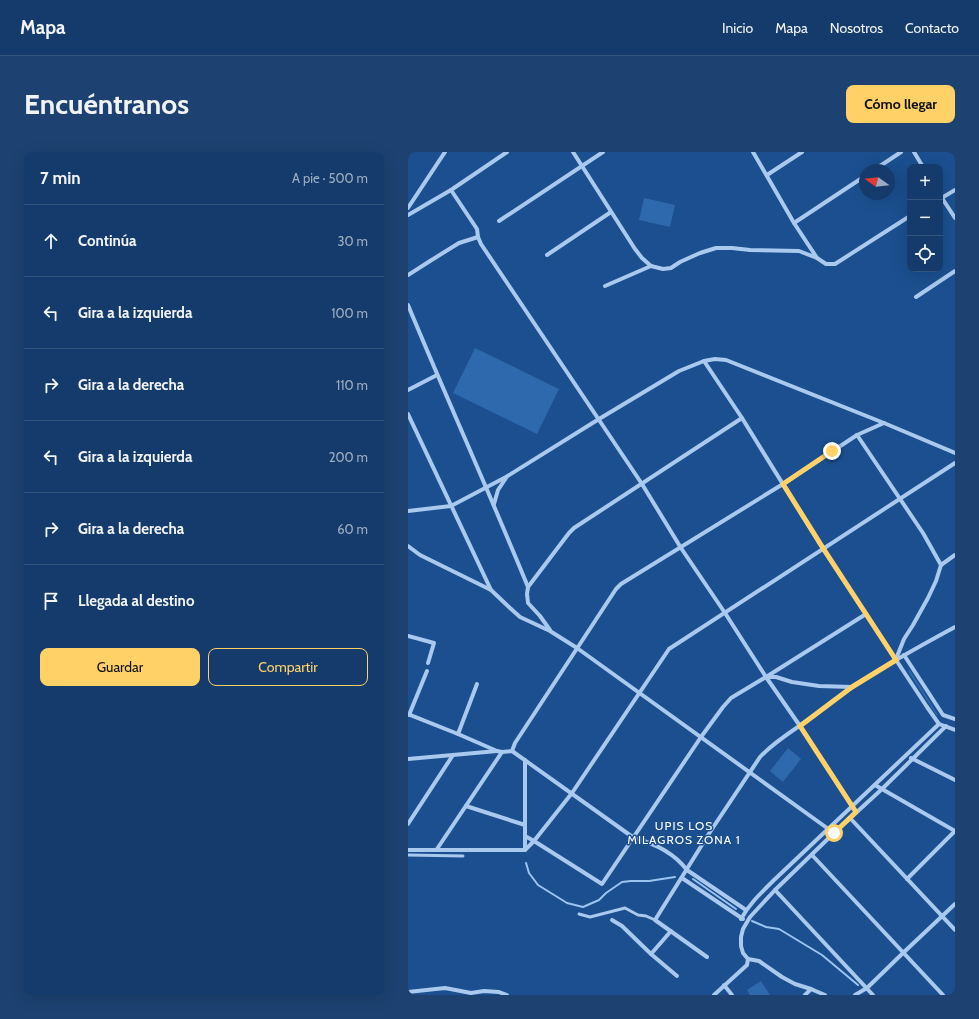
<!DOCTYPE html>
<html lang="es">
<head>
<meta charset="utf-8">
<style>
  :root { --surface:#143b6b; --page:#1d4271; --text:#f1f3f6; --muted:#9dadc1; --line:#33557e; --accent:#ffd166 }
  body { margin:0; font-family:Cabin,sans-serif; background:var(--page); color:var(--text) }
  .controls { position:absolute; right:12px; top:12px; display:grid; overflow:hidden; border-radius:8px; box-shadow:0 4px 16px #0002 }
  .controls button { width:36px; height:36px; display:grid; place-items:center; padding:0; border:0; border-bottom:1px solid var(--line); background:var(--surface); color:var(--text); font:20px sans-serif }
  .compass { position:absolute; left:451px; top:12px; width:36px; height:36px; border-radius:50%; background:var(--surface); box-shadow:0 4px 16px #0002; rotate:285deg }
  .stop { position:absolute; width:12px; height:12px; margin:-9px; border:3px solid #ffd166; border-radius:50%; background:#fff }
  .stop.end { background:#ffd166; border-color:#fff; box-shadow:0 1px 4px #0008 }
  .list { margin:0; padding:0; list-style:none }
  h2 { display:flex; justify-content:space-between; align-items:center; height:52px; margin:0; padding:0 16px; font-size:17px }
  h2 small { font-size:13px; font-weight:400; color:var(--muted) }
  .list li { display:grid; grid-template-columns:26px 1fr auto; gap:12px; align-items:center; box-sizing:border-box; height:72px; padding:0 16px; border-top:1px solid var(--line) }
  .list b { display:block; font-size:15px; white-space:nowrap }
  .list em { font-size:13px; font-style:normal; color:var(--muted) }
  .actions { display:flex; gap:8px; padding:12px 16px }
  .actions a { flex:1; padding:9px 0; border:1px solid var(--accent); border-radius:8px; text-align:center; font-size:14px; color:var(--accent) }
  .actions .main { background:var(--accent); color:#111 }
  .icon { flex:none; width:22px; height:22px; fill:none; stroke:currentColor; stroke-width:2; stroke-linecap:round; stroke-linejoin:round }
  .map { position:relative; flex:none; width:547px; height:843px; overflow:hidden; border-radius:8px }
  header { display:flex; align-items:center; gap:24px; box-sizing:border-box; height:56px; padding:0 20px; background:var(--surface); border-bottom:1px solid var(--line) }
  header strong { font-size:19px }
  nav { display:flex; gap:22px; margin-inline-start:auto; font-size:14px }
  .intro { display:flex; align-items:center; justify-content:space-between; box-sizing:border-box; height:96px; padding:0 24px }
  h1 { margin:0; font-size:28px }
  .button { padding:10px 18px; border-radius:8px; background:var(--accent); color:#111; font-size:14px; font-weight:700 }
  main { display:flex; gap:24px; padding:0 24px }
  aside { flex:1; background:var(--surface); border-radius:8px; box-shadow:0 4px 16px #0002 }
  .map>svg:first-child { display:block }
</style>
</head>
<body>
<header>
<strong>Mapa</strong>
<nav><a>Inicio</a><a>Mapa</a><a>Nosotros</a><a>Contacto</a></nav>
</header>
<div class="intro"><h1>Encuéntranos</h1><a class="button">Cómo llegar</a></div>
<main>
<aside>
<h2>7 min<small>A pie · 500 m</small></h2>
<ul class="list">
<li><svg class="icon" aria-label="ahead" viewBox="0 0 24 24"><path d="M12 20V5M6 11l6-6 6 6"/></svg><div><b>Continúa</b></div><em>30 m</em></li>
<li><svg class="icon" aria-label="left" viewBox="0 0 24 24"><path d="M17 20v-9H6M10 6l-5 5 5 5"/></svg><div><b>Gira a la izquierda</b></div><em>100 m</em></li>
<li><svg class="icon" aria-label="right" viewBox="0 0 24 24"><path d="M7 20v-9h11M14 6l5 5-5 5"/></svg><div><b>Gira a la derecha</b></div><em>110 m</em></li>
<li><svg class="icon" aria-label="left" viewBox="0 0 24 24"><path d="M17 20v-9H6M10 6l-5 5 5 5"/></svg><div><b>Gira a la izquierda</b></div><em>200 m</em></li>
<li><svg class="icon" aria-label="right" viewBox="0 0 24 24"><path d="M7 20v-9h11M14 6l5 5-5 5"/></svg><div><b>Gira a la derecha</b></div><em>60 m</em></li>
<li><svg class="icon" aria-label="arrive" viewBox="0 0 24 24"><path d="M6 21V4h12l-3 4 3 4H6"/></svg><div><b>Llegada al destino</b></div></li>
</ul>
<div class="actions"><a class="main">Guardar</a><a>Compartir</a></div>
</aside>
<div class="map">
<svg width="547" height="843" viewBox="0 0 547 843">
  <rect width="100%" height="100%" fill="#1b4f8f"/>
  <g fill="#2e69ad">
    <path d="M236,46L267,53L262,75L231,68Z"/>
    <path d="M67,196L151,237L129,282L45,241Z"/>
    <path d="M502,518L530,563L529,564L500,519Z"/>
    <path d="M380,596L393,607L375,630L362,619Z"/>
    <path d="M353,829L362,843H342L339,838Z"/>
  </g>
  <g fill="none" stroke-linecap="round" stroke-linejoin="round">
    <g stroke="#9cc4f0" stroke-width="2">
      <path d="M118,711L121,721L130,733L159,751L175,755L191,748L198,741L214,730L223,729H241L267,725"/>
      <path d="M285,727L328,757"/>
      <path d="M344,769L358,775L371,777L414,803L450,833"/>
    </g>
    <g stroke="#a9c9ee" stroke-width="3">
      <path d="M0,703L55,704"/>
      <path d="M171,762L182,765L217,756L230,763L238,764L247,768"/>
    </g>
    <g stroke="#a9c9ee" stroke-width="4">
      <path d="M165,0L227,97L234,106L243,114L255,117L263,116L272,110L292,101L308,96H324L342,98L391,99L409,106"/>
      <path d="M345,0L386,71L409,106L418,112H427L502,64"/>
      <path d="M506,0L515,15"/>
      <path d="M466,18L493,0"/>
      <path d="M359,23L394,0"/>
      <path d="M43,38L69,77L70,85L73,92L234,332L273,396L317,461L358,525L392,574L448,660"/>
      <path d="M532,43L547,66"/>
      <path d="M532,47L547,38"/>
      <path d="M0,56L37,0"/>
      <path d="M0,63L43,38L99,0"/>
      <path d="M91,69L195,0"/>
      <path d="M386,71L457,24"/>
      <path d="M139,103L203,60"/>
      <path d="M0,123L22,109L51,91L70,85"/>
      <path d="M197,134L243,114"/>
      <path d="M508,145L547,119"/>
      <path d="M0,153C39,247 81,340 120,435L119,442L120,451L132,464L142,478"/>
      <path d="M296,209L334,266L415,397L519,555L531,572L547,578"/>
      <path d="M0,238L29,223"/>
      <path d="M0,262L83,438"/>
      <path d="M449,283L515,381L533,413"/>
      <path d="M86,352L90,338L98,326"/>
      <path d="M0,359L43,354L98,325L191,267L271,219L296,209L307,207L318,208L476,271L547,301"/>
      <path d="M0,394L12,403L83,438L102,456L112,465L142,479L169,496L426,681"/>
      <path d="M120,435L161,381L166,376L334,266"/>
      <path d="M0,484L26,491L20,511"/>
      <path d="M496,503L535,563L547,567"/>
      <path d="M488,507L496,487L505,473L520,446L528,429L533,413L547,403"/>
      <path d="M358,525H368L384,530L411,534L444,535"/>
      <path d="M0,562L50,582L89,599L94,600L104,599L226,686C245,691 266,701 279,718L338,758"/>
      <path d="M1,563L19,519"/>
      <path d="M50,582L69,532"/>
      <path d="M104,599L107,591L208,437L213,432L375,332L449,283L476,271"/>
      <path d="M503,606L547,628"/>
      <path d="M0,607L89,599"/>
      <path d="M117,608V698"/>
      <path d="M467,633L547,679"/>
      <path d="M58,654L117,673"/>
      <path d="M442,666L547,778"/>
      <path d="M0,672L45,603"/>
      <path d="M117,684L126,689L194,732L293,585L315,555L323,546L358,525L458,462"/>
      <path d="M29,697L94,600"/>
      <path d="M0,698H117L126,689L164,641L261,497L547,311"/>
      <path d="M404,703L535,843"/>
      <path d="M274,726L335,767"/>
      <path d="M499,727L547,679"/>
      <path d="M367,738L465,843"/>
      <path d="M333,767C341,752 353,741 365,729L531,572"/>
      <path d="M204,768L214,774L243,802L269,824"/>
      <path d="M243,802L263,779"/>
      <path d="M299,805L247,768L302,680L352,605C366,590 383,580 400,568C415,557 429,546 444,535C477,513 512,494 547,475"/>
      <path d="M340,807L351,809L374,825L387,832L403,837"/>
      <path d="M316,833L324,843"/>
      <path d="M0,840L37,836L63,841L76,839L91,840L99,843"/>
      <path d="M306,843L339,813L340,807L335,801L333,794V785L335,777L342,765L367,738L426,681L474,637L538,574"/>
      <path d="M397,843L403,837L417,843"/>
      <path d="M447,843L459,836L495,801L547,752"/>
    </g>
  </g>
  <g fill="none" stroke-linecap="round" stroke-linejoin="round">
    <path stroke="#ffd166" stroke-width="5" d="M424,299L375,332L415,396L488,508L444,535L392,574L448,660L426,681"/>
  </g>
  <g text-anchor="middle" stroke-width="3" stroke-linejoin="round" paint-order="stroke">
    <g font-size="12" letter-spacing="1" fill="#fff" stroke="#1b4f8f">
      <text x="276" y="678">UPIS LOS<tspan x="276" dy="14">MILAGROS ZONA 1</tspan></text>
    </g>
  </g>
</svg>
<div class="controls">
<button>+</button>
<button>−</button>
<button><svg class="icon" aria-label="locate" viewBox="0 0 24 24"><circle cx="12" cy="12" r="6"/><path d="M12 2v4M12 18v4M2 12h4M18 12h4"/></svg></button>
</div>
<svg class="compass" viewBox="-18 -18 36 36"><path d="M0-13l5 13h-10z" fill="#e53935"/><path d="M0 13l5-13h-10z" fill="#9dadc1"/></svg>
<div class="stop" style="left:426px;top:681px"></div>
<div class="stop end" style="left:424px;top:299px"></div>
</div>
</main>
</body>
</html>
